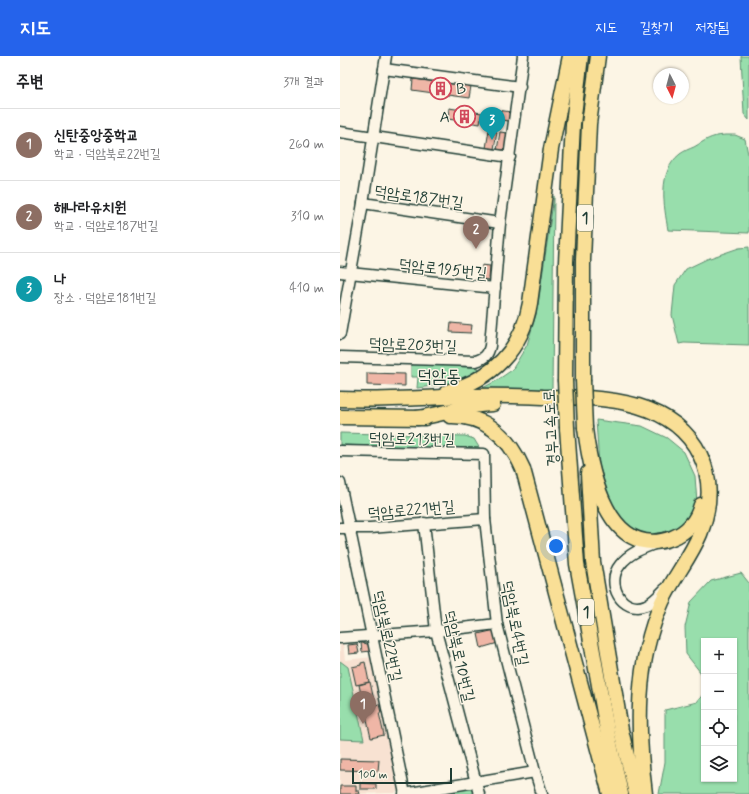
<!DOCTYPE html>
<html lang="ko">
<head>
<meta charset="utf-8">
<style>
  :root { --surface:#fff; --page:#f2f2f2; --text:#202124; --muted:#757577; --line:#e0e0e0; --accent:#2563eb }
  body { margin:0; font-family:Mynerve,"Poor Story",sans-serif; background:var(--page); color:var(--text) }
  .controls { position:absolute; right:12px; bottom:12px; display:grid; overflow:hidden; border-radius:0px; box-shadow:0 1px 3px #0004 }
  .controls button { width:36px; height:36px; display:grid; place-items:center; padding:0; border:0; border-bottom:1px solid var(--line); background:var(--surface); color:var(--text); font:20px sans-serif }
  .compass { position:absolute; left:313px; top:12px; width:36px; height:36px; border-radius:50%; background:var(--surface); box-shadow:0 1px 3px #0004; rotate:174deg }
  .scale { position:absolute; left:12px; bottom:10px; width:100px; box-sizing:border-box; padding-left:4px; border:2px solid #1f3d34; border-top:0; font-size:11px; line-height:14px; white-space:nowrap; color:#1f3d34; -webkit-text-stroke:3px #fcf5e5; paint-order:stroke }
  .you { position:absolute; left:216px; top:490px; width:14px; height:14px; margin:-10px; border:3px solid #fff; border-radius:50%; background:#1a73e8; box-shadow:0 0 0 6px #1a73e833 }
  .badge { display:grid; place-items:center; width:26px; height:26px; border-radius:50%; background:var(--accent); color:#fff; font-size:13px; font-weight:700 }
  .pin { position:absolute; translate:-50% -33px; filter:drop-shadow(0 1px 2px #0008) }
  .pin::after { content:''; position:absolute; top:21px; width:14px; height:12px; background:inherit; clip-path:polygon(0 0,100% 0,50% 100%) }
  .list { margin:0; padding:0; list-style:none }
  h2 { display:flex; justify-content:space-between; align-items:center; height:52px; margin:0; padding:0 16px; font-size:17px }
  h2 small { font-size:13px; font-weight:400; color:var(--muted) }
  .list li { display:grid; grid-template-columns:26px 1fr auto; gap:12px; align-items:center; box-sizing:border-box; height:72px; padding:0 16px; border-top:1px solid var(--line) }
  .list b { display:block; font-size:15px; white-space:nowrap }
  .list p { margin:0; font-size:13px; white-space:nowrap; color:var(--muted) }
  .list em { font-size:13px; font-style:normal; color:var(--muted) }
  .icon { flex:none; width:22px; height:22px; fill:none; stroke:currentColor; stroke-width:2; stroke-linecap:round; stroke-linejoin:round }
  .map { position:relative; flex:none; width:409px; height:738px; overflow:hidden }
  header { display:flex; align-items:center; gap:24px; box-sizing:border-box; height:56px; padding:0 20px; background:var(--accent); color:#fff }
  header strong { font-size:19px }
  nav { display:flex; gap:22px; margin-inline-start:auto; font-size:14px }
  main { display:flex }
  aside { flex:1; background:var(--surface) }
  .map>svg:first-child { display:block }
</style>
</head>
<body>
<header>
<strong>지도</strong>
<nav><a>지도</a><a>길찾기</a><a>저장됨</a></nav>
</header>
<main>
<aside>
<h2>주변<small>3개 결과</small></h2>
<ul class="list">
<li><span class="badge" style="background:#8d6e63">1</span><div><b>신탄중앙중학교</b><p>학교 · 덕암북로22번길</p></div><em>260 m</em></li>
<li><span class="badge" style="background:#8d6e63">2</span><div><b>해나라유치원</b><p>학교 · 덕암로187번길</p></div><em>310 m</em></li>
<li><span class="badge" style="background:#0f9aa8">3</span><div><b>나</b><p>장소 · 덕암로181번길</p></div><em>410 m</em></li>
</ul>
</aside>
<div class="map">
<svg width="409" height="738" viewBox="0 0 409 738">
  <rect width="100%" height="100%" fill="#fcf5e5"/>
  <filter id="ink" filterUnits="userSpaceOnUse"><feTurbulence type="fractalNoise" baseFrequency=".025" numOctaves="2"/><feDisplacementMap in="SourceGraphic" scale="8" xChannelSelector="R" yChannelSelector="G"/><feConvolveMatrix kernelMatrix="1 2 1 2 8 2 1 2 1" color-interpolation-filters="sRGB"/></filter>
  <g filter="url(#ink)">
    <path fill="#f8e2d2" d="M3,587L5,604L33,601L59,732L55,737L0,738V588Z"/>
    <g fill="#98deac" stroke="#5c8e70">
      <path d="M401,0H409V64L404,58Z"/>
      <path d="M385,79H395L405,83L409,103V177L328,174C324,150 317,116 340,98C344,95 349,93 354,91C366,84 370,80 385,79Z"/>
      <path d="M214,140L212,333L137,335L156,325L172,314L187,289L197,255Z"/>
      <path d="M409,191V289L344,287L339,288L332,259L335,229L346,213L367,203L399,192Z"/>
      <path d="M71,307L139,312L126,322L109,328L77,332L78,321H71Z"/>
      <path d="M256,364L302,370L327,382L344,396L355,420L357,447L348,466L329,478L312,481L289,472L273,452L259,409Z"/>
      <path d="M0,377L125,380L134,383L140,393L0,389Z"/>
      <path d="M401,517L409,527V738H319L325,706V654L357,646L364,637V723H394V585H364V621L346,598L345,571L351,546L371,525Z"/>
      <path d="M0,605L8,611L24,684L0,683Z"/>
      <path d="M131,731L134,733L136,738H94Z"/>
    </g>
    <g fill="#efb6a6" stroke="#1f3d34">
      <path d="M73,23L131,30L129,42L72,34Z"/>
      <path d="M109,52L142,57L140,68L108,63Z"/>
      <path d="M151,53L171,56L170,65L160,64V70L149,69Z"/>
      <path d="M149,74L157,76L154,93L146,92Z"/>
      <path d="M160,76L167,77L165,92L161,95L157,94Z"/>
      <path d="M142,209L150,210L149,224L141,223Z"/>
      <path d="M111,267L132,269L131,277L110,276Z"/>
      <path d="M27,317L65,318V330L27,329Z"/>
      <path d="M155,574L158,587L141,592L138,578Z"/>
      <path d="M21,587H24L30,589L31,595L22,596Z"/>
      <path d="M17,588L19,597L9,598L8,589Z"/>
      <path d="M25,606L29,626L16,629L12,611L21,609V607Z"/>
      <path d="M30,626L35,649L39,648L41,657H39L44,679L31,682L19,629Z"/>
      <path d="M0,703L39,704L38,715L0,714Z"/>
      <path d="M20,727L36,728V733H20Z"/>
      <path d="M0,730H16V735H19L20,738H0Z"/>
    </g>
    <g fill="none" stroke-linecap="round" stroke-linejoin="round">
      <defs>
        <g id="minor">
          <path d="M44,13L180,31"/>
          <path d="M0,76L170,101"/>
          <path d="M23,147L160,167"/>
          <path d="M0,216L155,232"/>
          <path d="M0,278L23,147L46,0"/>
          <path d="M0,301L136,305C145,302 148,299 150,290L160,167L183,0"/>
          <path d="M0,395L144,398L145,463L157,568L195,716L202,738"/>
          <path d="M0,427L65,738"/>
          <path d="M84,467L96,575L139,738"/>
          <path d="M0,472H30L145,463"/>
          <path d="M317,487C303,492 289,497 280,509C265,527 282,559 306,549C314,546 320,538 325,533"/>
          <path d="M0,582L96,575L157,568"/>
          <path d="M64,738L195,716"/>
        </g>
        <g id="highway">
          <path d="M225,324L226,206L233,68L241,0"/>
          <path d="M243,324V204L249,68L258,0"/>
          <path d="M107,336C152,323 182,294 190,247L211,93L230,0"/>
          <path d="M0,343C44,345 89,341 133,340C156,339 180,340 203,341C235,341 267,341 298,350C358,368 383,420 360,478C350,502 333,522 322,546C295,607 297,673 305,738"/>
          <path d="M110,360C146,359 169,381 183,413L270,738"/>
          <path d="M0,361L85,362"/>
          <path d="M77,362C103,359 127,348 153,348"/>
          <path d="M227,372L237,508L268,679L281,738"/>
          <path d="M245,372C250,414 268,506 332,482C347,476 357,465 361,449"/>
          <path d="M248,417L253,506L281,674L296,738"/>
        </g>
      </defs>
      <use href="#minor" stroke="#1f3d34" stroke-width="13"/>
      <use href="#highway" stroke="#1f3d34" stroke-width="17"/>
      <use href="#minor" stroke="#fcf5e5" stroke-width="10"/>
      <use href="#highway" stroke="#f9df96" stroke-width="14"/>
      <defs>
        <g id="highway-bridge">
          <path d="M225,324L227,372"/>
          <path d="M243,324L245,372"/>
        </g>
      </defs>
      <use href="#highway-bridge" stroke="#1f3d34" stroke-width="17" stroke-linecap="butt"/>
      <use href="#highway-bridge" stroke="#f9df96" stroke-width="14"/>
    </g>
  </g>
  <defs>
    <symbol id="building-ring" viewBox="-11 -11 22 22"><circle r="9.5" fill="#fcf5e5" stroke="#d1495b" stroke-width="1.5"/><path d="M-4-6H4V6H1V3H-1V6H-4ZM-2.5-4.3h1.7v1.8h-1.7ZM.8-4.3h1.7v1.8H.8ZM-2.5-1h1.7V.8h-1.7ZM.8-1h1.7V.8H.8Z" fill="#d1495b"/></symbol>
  </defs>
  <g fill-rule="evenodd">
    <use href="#building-ring" x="88" y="20" width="25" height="25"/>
    <use href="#building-ring" x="112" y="48" width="25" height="25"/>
  </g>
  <g text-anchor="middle" stroke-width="3" stroke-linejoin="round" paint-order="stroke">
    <g fill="#fcf5e5" stroke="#617469" stroke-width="1">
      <rect x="237" y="149" width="16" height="26" rx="3"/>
      <rect x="238" y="543" width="16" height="26" rx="3"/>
    </g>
    <g font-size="15" font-weight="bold" fill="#1f3d34">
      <text x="245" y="167">1</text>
      <text x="246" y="561">1</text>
    </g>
    <g font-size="16" fill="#1f3d34" stroke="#fcf5e5" text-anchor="start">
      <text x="116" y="38">B</text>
      <text x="110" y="66" text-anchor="end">A</text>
    </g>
    <g font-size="16" fill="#1f3d34" stroke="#fcf5e5">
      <text transform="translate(79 140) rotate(8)" y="6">덕암로187번길</text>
      <text transform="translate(103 212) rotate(6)" y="6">덕암로195번길</text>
      <text transform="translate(73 288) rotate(2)" y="6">덕암로203번길</text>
      <text transform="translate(210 372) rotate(-93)" y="6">경부고속도로</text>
      <text transform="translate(72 382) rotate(1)" y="6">덕암로213번길</text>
      <text transform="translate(71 453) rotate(-5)" y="6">덕암로221번길</text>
      <text transform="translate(176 567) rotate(79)" y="6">덕암북로4번길</text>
      <text transform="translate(48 580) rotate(78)" y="6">덕암북로22번길</text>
      <text transform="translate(120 600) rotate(77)" y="6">덕암북로10번길</text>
    </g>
    <g font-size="18" fill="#1f3d34" stroke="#fcf5e5">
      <text x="99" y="326">덕암동</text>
    </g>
  </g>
</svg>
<div class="controls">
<button>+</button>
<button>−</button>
<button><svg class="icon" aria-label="locate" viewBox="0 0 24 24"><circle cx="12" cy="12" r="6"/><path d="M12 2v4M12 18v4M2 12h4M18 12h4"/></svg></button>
<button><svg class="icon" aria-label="layers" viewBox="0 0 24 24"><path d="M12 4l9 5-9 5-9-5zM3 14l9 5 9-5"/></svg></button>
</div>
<svg class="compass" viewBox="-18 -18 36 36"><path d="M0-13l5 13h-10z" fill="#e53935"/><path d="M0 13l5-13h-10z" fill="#757577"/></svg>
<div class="scale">100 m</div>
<div class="you"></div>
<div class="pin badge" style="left:23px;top:668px;background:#8d6e63">1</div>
<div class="pin badge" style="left:136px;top:193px;background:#8d6e63">2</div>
<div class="pin badge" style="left:152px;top:84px;background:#0f9aa8">3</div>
</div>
</main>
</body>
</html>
